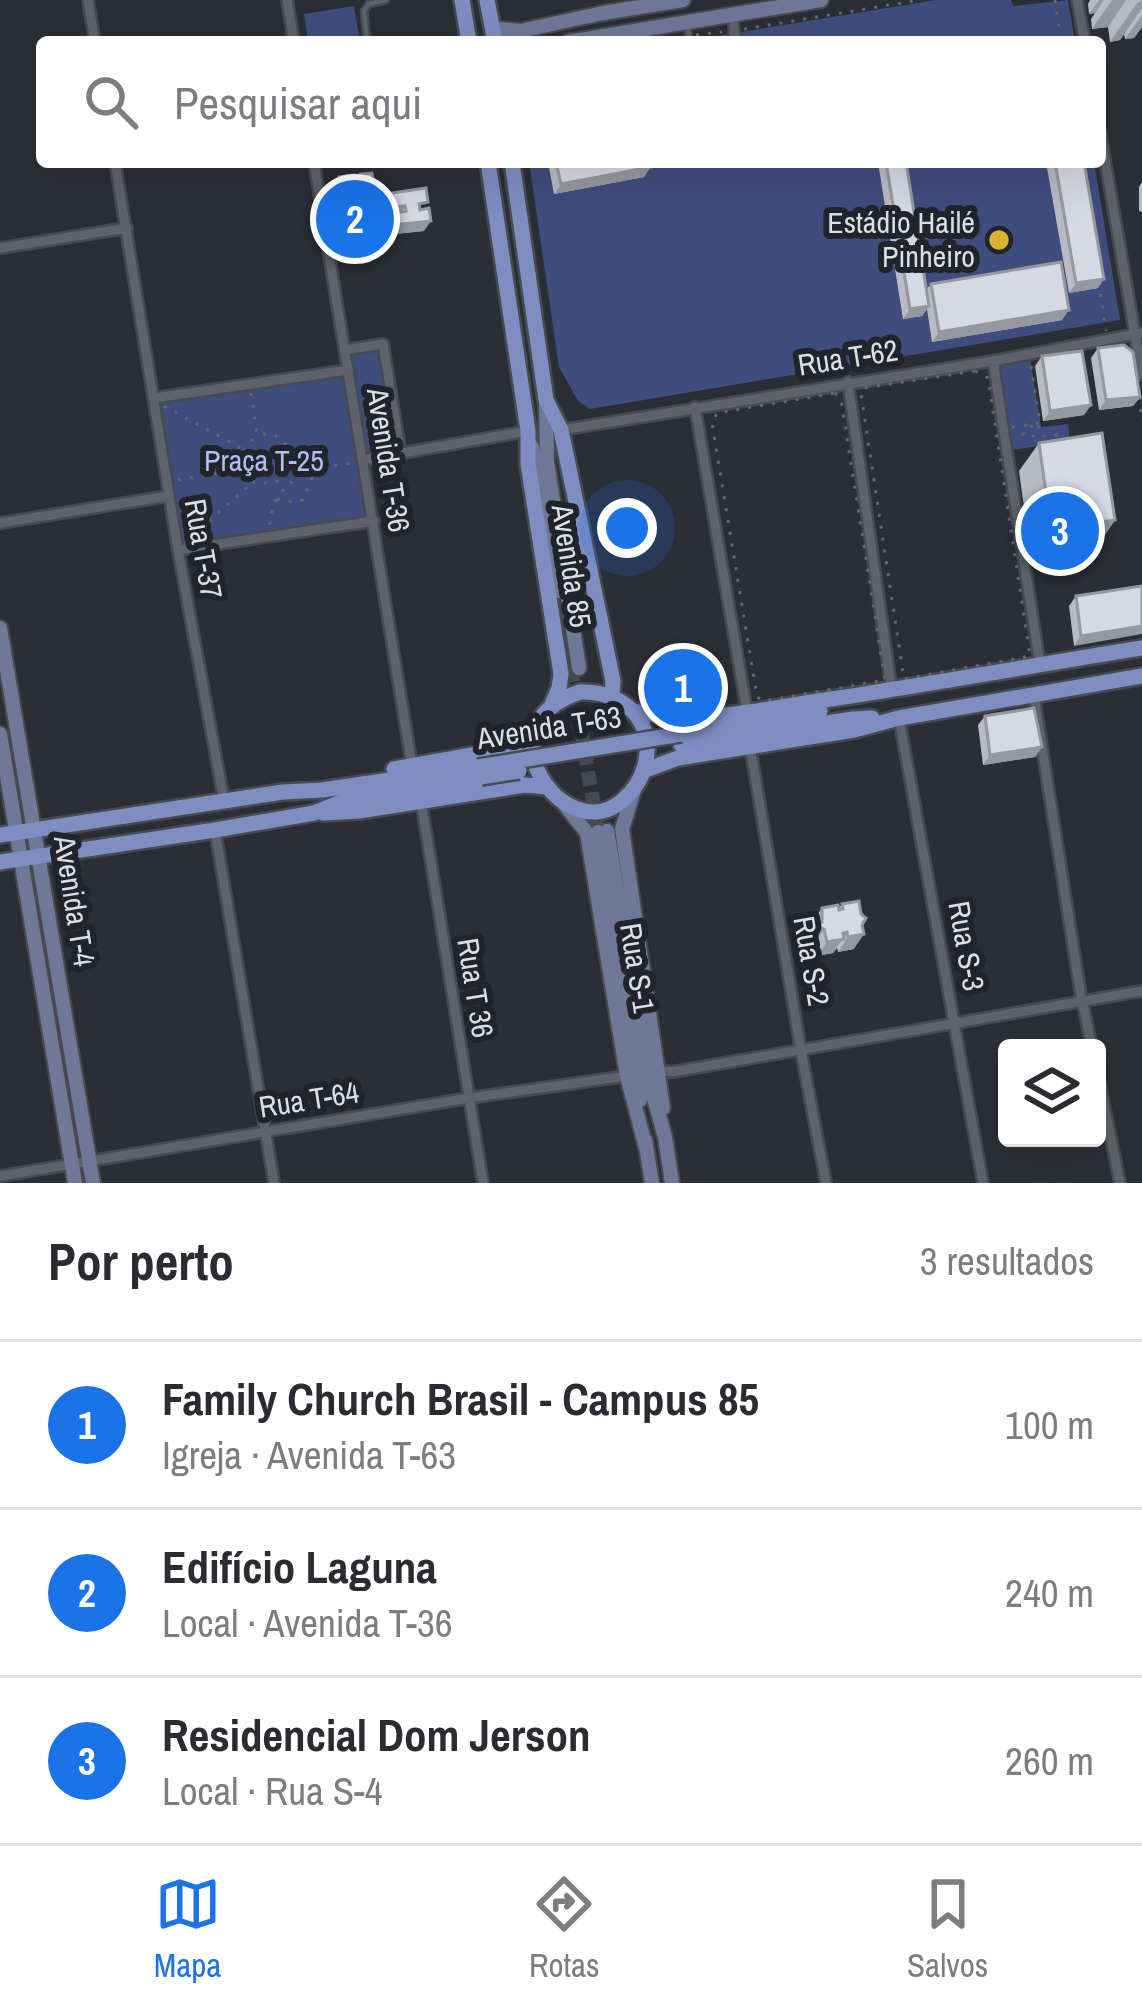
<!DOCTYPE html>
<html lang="pt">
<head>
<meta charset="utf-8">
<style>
  :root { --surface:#fff; --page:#f7f7f7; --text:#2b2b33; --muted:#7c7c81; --line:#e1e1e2; --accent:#1a73e8 }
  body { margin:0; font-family:"Archivo Narrow",sans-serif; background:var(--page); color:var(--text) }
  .controls { position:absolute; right:36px; bottom:36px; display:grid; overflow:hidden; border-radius:12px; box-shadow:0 12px 48px #0002 }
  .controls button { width:108px; height:108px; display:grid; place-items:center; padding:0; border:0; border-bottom:3px solid var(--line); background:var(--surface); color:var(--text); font:60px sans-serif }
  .you { position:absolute; left:627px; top:528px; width:42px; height:42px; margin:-30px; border:9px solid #fff; border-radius:50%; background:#1a73e8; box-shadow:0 0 0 18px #1a73e833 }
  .badge { display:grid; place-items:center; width:78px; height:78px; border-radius:50%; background:var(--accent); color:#fff; font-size:39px; font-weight:700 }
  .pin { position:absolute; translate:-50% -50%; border:6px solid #fff; box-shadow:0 3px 12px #0006 }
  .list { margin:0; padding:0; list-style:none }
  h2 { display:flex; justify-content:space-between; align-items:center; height:156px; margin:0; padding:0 48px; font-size:51px }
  h2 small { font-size:39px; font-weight:400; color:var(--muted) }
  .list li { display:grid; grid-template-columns:78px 1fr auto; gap:36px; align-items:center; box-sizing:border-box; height:168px; padding:0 48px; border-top:3px solid var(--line) }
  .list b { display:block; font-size:45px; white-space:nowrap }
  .list p { margin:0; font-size:39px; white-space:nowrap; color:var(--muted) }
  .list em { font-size:39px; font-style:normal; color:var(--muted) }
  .icon { flex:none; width:66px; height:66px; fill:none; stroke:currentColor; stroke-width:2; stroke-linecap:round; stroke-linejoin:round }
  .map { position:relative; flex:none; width:1142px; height:1183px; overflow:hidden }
  .search { position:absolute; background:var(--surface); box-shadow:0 12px 48px #0002; left:36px; right:36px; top:36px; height:132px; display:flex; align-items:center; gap:30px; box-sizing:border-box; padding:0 42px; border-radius:12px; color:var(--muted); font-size:45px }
  .sheet { height:660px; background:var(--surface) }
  nav { display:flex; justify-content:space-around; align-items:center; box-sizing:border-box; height:168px; border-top:3px solid var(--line); background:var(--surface); font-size:33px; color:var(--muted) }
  nav a { display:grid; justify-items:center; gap:6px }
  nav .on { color:var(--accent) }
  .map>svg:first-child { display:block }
</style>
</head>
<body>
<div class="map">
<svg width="1142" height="1183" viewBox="0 0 1142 1183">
  <rect width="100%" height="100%" fill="#2b2e35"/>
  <g fill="#3f4d7e">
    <path d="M936,0H1011L1013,6L1068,0L1075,42H680Z"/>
    <path d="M354,6L360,42H308L304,14Z"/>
    <path d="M529,162H1094L1120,320L590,409L578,401L559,367Z"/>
    <path d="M380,349L396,450L367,455L351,354Z"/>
    <path d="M1030,357L1041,427L1068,424L1070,441L1012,450L1000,363Z"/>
    <path d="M345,375L372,520L180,548L155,400Z"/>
  </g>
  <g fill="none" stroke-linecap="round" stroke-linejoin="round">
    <path stroke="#46494f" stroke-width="14" stroke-dasharray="14 7" stroke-linecap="butt" d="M571,668L598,832"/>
    <defs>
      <g id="service">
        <path d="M731,18L733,42"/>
        <path d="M735,18L738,42"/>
        <path d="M688,28L689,42"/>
        <path d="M367,42L364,11L369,4L386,0"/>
      </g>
      <g id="minor">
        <path d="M88,0L95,42"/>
        <path d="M287,0L294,42"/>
        <path d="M1077,0L1085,42"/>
        <path d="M1100,131L1142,375"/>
        <path d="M115,162L178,550L224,801"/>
        <path d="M314,162L412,766"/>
        <path d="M0,248L127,228"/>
        <path d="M345,350L383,344L401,455"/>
        <path d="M993,361L1040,665"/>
        <path d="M848,382L892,692"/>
        <path d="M154,398L349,370"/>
        <path d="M695,407L747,712"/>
        <path d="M561,430L993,361L1142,333"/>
        <path d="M363,460L528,431"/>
        <path d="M0,523L169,496"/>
        <path d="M178,550L374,521"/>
        <path d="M1034,696L1080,990L1092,1048"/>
        <path d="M899,718L983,1183"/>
        <path d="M750,746L801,1051L826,1183"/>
        <path d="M421,801L483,1183"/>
        <path d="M215,830L274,1183"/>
        <path d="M658,1070L672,1072L1142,991"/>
        <path d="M1097,1070L1120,1183"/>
        <path d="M0,1176L469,1098L627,1076"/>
      </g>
      <g id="secondary">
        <path d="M492,28L520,31L603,13L683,0"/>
        <path d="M568,42L821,0"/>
        <path d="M546,400L547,462L579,668"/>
        <path d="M532,447L558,591"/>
        <path d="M0,628L93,1183"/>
        <path d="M0,734L75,1183"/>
        <path d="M634,790L622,829L663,1108"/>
        <path d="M564,804L587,833L627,1076L646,1148"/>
        <path d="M607,831L650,1084L665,1137L672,1183"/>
        <path d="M598,832L640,1100"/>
        <path d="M645,1140L652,1183"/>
      </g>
      <g id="primary">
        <path d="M462,0L469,42"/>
        <path d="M487,0L495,42"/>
        <path d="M488,162L528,431V464L561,674L559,688L551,707"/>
        <path d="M512,162L546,400L561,430L613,681L612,696"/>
        <path d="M580,692C616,691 649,712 647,752C646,772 637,788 622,801C566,849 476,726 580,692Z"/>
        <path d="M634,711C696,726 763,709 825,700C931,684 1036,665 1142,648"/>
        <path d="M681,734L820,711"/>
        <path d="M681,745L853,719L872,718"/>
        <path d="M394,769L500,750L529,740L535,730"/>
        <path d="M643,771L678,758L854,730L899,718L1142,676"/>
        <path d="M323,813L359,811L525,785L547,787"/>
        <path d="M0,835L283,792L322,790L478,767"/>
        <path d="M0,862L215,830L314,813L341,802L481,777"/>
      </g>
    </defs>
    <use href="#service" stroke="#484a51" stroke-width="9"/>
    <use href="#minor" stroke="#484a51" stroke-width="14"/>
    <use href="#secondary" stroke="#484a51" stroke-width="18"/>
    <use href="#primary" stroke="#484a51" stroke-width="20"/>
    <g stroke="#64676d" stroke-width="3" stroke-dasharray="3 9" stroke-linecap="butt">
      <path d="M1055,0L1061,42"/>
      <path d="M744,29L920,0"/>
      <path d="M696,35L722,32"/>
      <path d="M656,42L681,38"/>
      <path d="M1099,282L1106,331"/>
      <path d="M1031,366L1040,423L1038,430L1044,436L1059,435"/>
      <path d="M975,371L988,378L1030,656L904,679L861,394L864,388Z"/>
      <path d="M251,393L257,434L244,450L243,469L254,482C272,485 281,482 293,468L291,448L273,434H257"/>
      <path d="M835,393L841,400L885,680L764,701L757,697L712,423L717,413Z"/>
      <path d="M1139,397L1142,421"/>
      <path d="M164,406L244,450"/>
      <path d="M1012,427L1040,423L1025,429L1023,434L1026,437L1040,435"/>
      <path d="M178,480L240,469"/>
      <path d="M277,499L287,502L303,500L315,471L295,462"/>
      <path d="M270,525C272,479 313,468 353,463"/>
      <path d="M191,537L251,484"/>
    </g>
    <use href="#service" stroke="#5f626b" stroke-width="4.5"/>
    <use href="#minor" stroke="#5f626b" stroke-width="9"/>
    <use href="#secondary" stroke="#6f7897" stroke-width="14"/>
    <use href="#primary" stroke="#7e8ec3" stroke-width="15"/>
    <defs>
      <g id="primary-bridge">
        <path d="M478,767L681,734"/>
        <path d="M481,777L519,771"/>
      </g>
    </defs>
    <use href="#primary-bridge" stroke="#484a51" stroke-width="20" stroke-linecap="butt"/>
    <use href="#primary-bridge" stroke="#7e8ec3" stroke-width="15"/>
  </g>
  <g fill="#b8bbc3">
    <path d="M1090,0H1142V27L1134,38L1125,39L1124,34L1120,40L1110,42L1108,27L1092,29L1091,19L1095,13L1089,14L1088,4Z"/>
    <path d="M548,162H650L644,177L554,194Z"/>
    <path d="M878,162H906L926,290L931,284L1062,320L932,342L927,309L922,316L903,319Z"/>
    <path d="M1046,162H1084L1098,288L1069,293Z"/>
    <path d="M360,174L380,220L393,217H388L385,203L392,193L423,209L424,231L384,235L378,249L364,251L363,246L358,253L344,255L333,187L339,177L355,181Z"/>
    <path d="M1142,182V212L1139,211V187Z"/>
    <path d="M1098,348L1140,397L1133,406L1099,410L1091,358Z"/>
    <path d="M1042,356L1091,405L1084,415L1043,421L1035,366Z"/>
    <path d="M1039,443L1115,520L1095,549L1031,558L1019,471Z"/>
    <path d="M1142,586L1074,646L1069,606L1076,596Z"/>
    <path d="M985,716L1042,747L1035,757L983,765L978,725Z"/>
    <path d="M842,904L854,949L838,952L837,948L833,953L817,956L814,944L803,940L812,928V922L822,908L838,909Z"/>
  </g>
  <g fill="#96989f">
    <path d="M1099,0H1104L1095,13L1089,14Z"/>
    <path d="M1112,0H1126L1108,27L1092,29Z"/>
    <path d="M1142,0V8L1120,40L1110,42L1137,3Z"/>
    <path d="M1142,15V27L1134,38L1125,39Z"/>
    <path d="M651,167L644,177L554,194L561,184Z"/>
    <path d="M405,206L398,216L396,213L393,217H388L395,207Z"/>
    <path d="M431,221L424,231L375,236L382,226Z"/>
    <path d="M385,239L378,249L364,251L371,241Z"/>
    <path d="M365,243L358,253L344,255L351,245Z"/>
    <path d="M1104,279L1098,288L1069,293L1076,283Z"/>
    <path d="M929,306L922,316L903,319L910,309Z"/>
    <path d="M1069,310L1062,320L932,342L939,332Z"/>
    <path d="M1140,397L1133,406L1099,410L1106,400Z"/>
    <path d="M1091,405L1084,415L1043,421L1050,411Z"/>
    <path d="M1115,520L1095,549L1031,558L1051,529Z"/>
    <path d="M1142,626V634L1074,646L1081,636Z"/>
    <path d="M1042,747L1035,757L983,765L990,755Z"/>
    <path d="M814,925L824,929L814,944L803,940Z"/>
    <path d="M847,932L833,953L817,956L827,942Z"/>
    <path d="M864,934L854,949L838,952L848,937Z"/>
  </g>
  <g fill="#d6d9e3" stroke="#96989f" stroke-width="3">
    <path d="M556,162H650L651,167L561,184Z"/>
    <path d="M886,162H906L929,306L910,309Z"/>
    <path d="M1055,162H1084L1104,279L1076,283Z"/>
    <path d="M372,173L380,220L396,217V213L406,211L405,206L395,207L392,193L426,188L428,202L419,204L420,210L429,208L431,221L382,226L385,239L371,241L369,232L363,233L365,243L351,245L339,177L354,175L356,185L361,184L360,174Z"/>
    <path d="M1061,262L1069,310L939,332L931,284Z"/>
    <path d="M1124,345L1133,352L1140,397L1106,400L1098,348Z"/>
    <path d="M1082,351L1091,405L1050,411L1042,356Z"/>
    <path d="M1102,433L1115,520L1051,529L1039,443Z"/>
    <path d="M1142,586V626L1081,636L1076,596Z"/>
    <path d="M1034,708L1042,747L990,755L985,716Z"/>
    <path d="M859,901L861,914L866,918L862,925L864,934L848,937L847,932L843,933L844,939L827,942L824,929L814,925L822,922V908L838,905L839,910L843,909L842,904Z"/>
  </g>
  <circle fill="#dab333" stroke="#21242b" stroke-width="4.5" cx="999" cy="240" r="12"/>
  <g text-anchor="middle" stroke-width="12" stroke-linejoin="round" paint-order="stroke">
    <g font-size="30" fill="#dddfe4" stroke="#21242b" text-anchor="end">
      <text x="975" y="233">Estádio Hailé<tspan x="975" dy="34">Pinheiro</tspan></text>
    </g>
    <g font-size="30" fill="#dddfe4" stroke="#21242b">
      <text transform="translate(848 358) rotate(-9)" y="10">Rua T-62</text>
      <text transform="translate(388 460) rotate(81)" y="10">Avenida T-36</text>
      <text transform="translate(203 549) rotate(80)" y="10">Rua T-37</text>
      <text transform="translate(571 566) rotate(81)" y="10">Avenida 85</text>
      <text transform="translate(549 728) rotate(-9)" y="10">Avenida T-63</text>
      <text transform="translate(74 901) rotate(81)" y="10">Avenida T-4</text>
      <text transform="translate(966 946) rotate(80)" y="10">Rua S-3</text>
      <text transform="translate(811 961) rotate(80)" y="10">Rua S-2</text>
      <text transform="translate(637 968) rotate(81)" y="10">Rua S-1</text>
      <text transform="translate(475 988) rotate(81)" y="10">Rua T 36</text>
      <text transform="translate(309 1100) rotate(-9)" y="10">Rua T-64</text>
    </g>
    <g font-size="30" fill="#aec0f6" stroke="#21242b">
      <text x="264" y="471">Praça T-25</text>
    </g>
  </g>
</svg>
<div class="controls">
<button><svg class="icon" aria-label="layers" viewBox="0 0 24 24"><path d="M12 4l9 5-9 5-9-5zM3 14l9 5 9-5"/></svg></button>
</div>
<div class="you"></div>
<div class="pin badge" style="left:683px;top:688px">1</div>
<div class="pin badge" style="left:355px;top:219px">2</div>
<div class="pin badge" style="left:1060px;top:531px">3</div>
<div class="search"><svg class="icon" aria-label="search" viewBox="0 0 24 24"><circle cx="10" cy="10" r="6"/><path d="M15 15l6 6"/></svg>Pesquisar aqui</div>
</div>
<section class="sheet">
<h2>Por perto<small>3 resultados</small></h2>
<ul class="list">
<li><span class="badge">1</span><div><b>Family Church Brasil - Campus 85</b><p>Igreja · Avenida T-63</p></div><em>100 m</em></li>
<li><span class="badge">2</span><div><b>Edifício Laguna</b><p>Local · Avenida T-36</p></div><em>240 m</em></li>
<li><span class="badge">3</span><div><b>Residencial Dom Jerson</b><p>Local · Rua S-4</p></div><em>260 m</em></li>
</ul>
</section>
<nav>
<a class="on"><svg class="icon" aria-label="map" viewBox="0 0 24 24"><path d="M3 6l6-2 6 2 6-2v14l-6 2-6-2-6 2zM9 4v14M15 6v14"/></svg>Mapa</a>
<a><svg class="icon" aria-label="directions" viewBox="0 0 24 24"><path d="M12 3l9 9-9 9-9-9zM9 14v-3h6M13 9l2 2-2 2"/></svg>Rotas</a>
<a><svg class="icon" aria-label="saved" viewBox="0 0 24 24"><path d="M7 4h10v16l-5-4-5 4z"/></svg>Salvos</a>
</nav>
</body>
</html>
